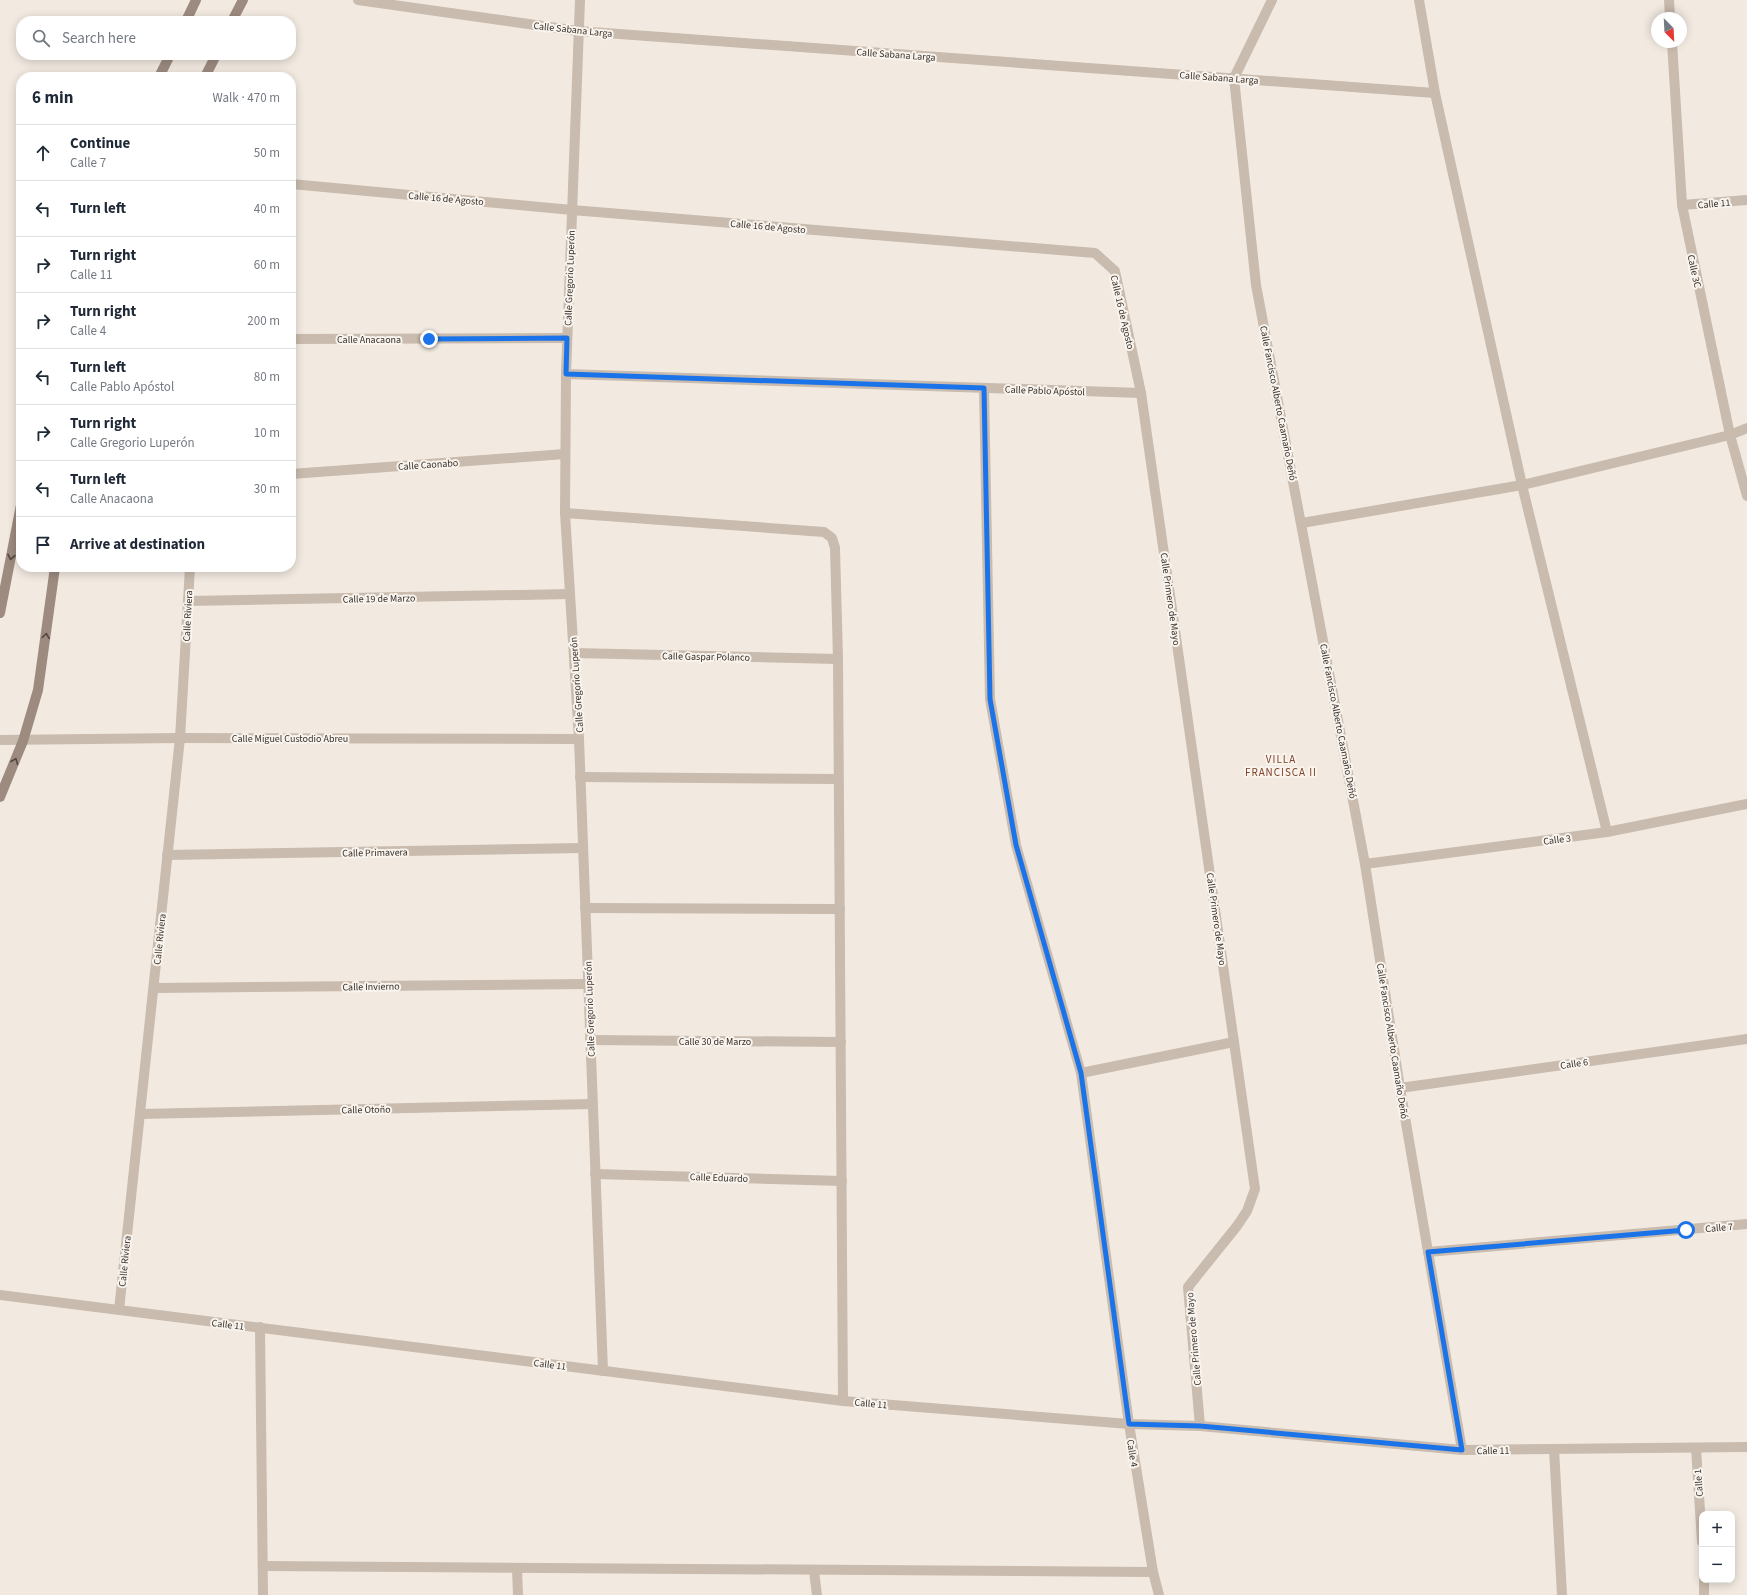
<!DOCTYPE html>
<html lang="en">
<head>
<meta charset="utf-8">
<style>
  :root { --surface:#fff; --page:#f6f6f7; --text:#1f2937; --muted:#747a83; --line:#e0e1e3 }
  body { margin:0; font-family:"Source Sans 3",sans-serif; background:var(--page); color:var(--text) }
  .controls { position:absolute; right:12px; bottom:12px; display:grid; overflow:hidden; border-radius:8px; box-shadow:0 2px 10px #0003 }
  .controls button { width:36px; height:36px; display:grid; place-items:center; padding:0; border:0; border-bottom:1px solid var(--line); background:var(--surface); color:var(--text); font:20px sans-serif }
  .compass { position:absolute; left:1651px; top:12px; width:36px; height:36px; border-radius:50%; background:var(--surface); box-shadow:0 2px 10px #0003; rotate:156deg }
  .stop { position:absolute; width:12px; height:12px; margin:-9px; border:3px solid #1a73e8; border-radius:50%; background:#fff }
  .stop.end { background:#1a73e8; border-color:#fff; box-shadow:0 1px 4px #0008 }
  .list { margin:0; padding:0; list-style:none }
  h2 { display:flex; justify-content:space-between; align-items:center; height:52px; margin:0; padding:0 16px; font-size:17px }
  h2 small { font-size:13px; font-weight:400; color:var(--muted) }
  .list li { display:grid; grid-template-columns:26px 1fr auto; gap:12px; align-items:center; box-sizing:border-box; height:56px; padding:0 16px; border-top:1px solid var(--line) }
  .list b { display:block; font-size:15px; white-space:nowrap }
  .list p { margin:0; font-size:13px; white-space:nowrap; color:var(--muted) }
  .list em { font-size:13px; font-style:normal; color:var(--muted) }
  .icon { flex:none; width:22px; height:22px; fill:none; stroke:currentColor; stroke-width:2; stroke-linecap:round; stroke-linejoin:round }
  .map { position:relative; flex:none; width:1747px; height:1595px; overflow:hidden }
  .search { position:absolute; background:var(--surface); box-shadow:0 2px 10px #0003; left:16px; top:16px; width:280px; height:44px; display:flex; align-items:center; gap:10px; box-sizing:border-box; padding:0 14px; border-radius:16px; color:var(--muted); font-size:15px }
  .panel { position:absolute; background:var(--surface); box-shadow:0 2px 10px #0003; left:16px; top:72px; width:280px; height:500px; border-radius:16px }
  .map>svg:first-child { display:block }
</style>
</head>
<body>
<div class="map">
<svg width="1747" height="1595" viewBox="0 0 1747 1595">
  <rect width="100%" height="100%" fill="#f2eae1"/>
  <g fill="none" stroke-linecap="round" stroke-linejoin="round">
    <g stroke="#c9bbad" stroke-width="10">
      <path d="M358,0L578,31L1435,93"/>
      <path d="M580,0L566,374L565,513L579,739L603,1371"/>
      <path d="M1272,0L1234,78L1256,285L1365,864L1400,1088L1462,1450"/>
      <path d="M1419,0L1435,93L1522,485L1607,832"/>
      <path d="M1669,0L1670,18"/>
      <path d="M1672,42L1682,205L1730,435L1747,496"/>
      <path d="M291,184L572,210L1095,253L1115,271L1141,393L1255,1189L1247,1211L1237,1226L1188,1287L1200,1426"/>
      <path d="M1682,205L1747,200"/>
      <path d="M291,339L567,338"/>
      <path d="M566,374L1141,393"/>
      <path d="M984,388L990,699L1016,845L1081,1073L1129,1424L1153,1572L1159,1595"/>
      <path d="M291,474L565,454"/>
      <path d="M565,513L824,532L832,538L835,548L838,659L843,1401"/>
      <path d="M1302,523L1522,485L1730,435L1747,428"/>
      <path d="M188,601L570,594"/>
      <path d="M574,653L838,659"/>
      <path d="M0,740L180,738L579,739"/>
      <path d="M580,777L838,779"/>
      <path d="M167,855L583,848"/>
      <path d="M1365,864L1607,832L1747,804"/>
      <path d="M585,908L840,909"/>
      <path d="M154,988L588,984"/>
      <path d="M590,1040L841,1042"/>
      <path d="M1081,1073L1234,1042"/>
      <path d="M1400,1088L1747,1039"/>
      <path d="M140,1114L592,1104"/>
      <path d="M595,1174L842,1181"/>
      <path d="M1428,1252L1747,1224"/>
      <path d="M0,1295L843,1401L1129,1424L1200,1426L1462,1450L1747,1447"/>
      <path d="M119,1310L180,738L190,567"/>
      <path d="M260,1327L263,1595"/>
      <path d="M1696,1448L1702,1542"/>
      <path d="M1554,1449L1562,1595"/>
      <path d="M263,1566L1153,1572"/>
      <path d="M517,1569L518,1595"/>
      <path d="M814,1571L817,1595"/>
      <path d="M1704,1580V1595"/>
    </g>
    <g stroke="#9d8b7f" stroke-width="10">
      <path d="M186,21L196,0"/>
      <path d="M232,21L243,0"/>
      <path d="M159,77L170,55"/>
      <path d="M205,77L216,55"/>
      <path d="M0,613L21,505"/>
      <path d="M0,797L23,741L38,690L55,567"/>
    </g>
  </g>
  <defs><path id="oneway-chevron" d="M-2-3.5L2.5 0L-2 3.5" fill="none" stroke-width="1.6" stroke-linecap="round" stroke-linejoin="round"/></defs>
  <g stroke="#514740">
    <use href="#oneway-chevron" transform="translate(11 557) rotate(101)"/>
    <use href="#oneway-chevron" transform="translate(46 636) rotate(-82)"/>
    <use href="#oneway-chevron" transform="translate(15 761) rotate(-68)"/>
  </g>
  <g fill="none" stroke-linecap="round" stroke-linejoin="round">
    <path stroke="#1a73e8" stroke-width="5" d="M429,339L567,338L566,374L984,388L990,699L1016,845L1081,1073L1129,1424L1200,1426L1462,1450L1428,1252L1686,1230"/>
  </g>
  <g text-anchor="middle" stroke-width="4" stroke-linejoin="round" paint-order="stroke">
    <g font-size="10" fill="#38302b" stroke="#f9f4ed">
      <text transform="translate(573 29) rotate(6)" y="4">Calle Sabana Larga</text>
      <text transform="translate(896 54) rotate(4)" y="4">Calle Sabana Larga</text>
      <text transform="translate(1219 77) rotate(4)" y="4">Calle Sabana Larga</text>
      <text transform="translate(446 198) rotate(5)" y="4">Calle 16 de Agosto</text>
      <text transform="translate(1714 203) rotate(-5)" y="4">Calle 11</text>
      <text transform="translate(768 226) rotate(5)" y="4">Calle 16 de Agosto</text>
      <text transform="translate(1695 271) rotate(78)" y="4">Calle 3C</text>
      <text transform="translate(569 278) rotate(-88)" y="4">Calle Gregorio Luperón</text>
      <text transform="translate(1123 312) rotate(77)" y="4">Calle 16 de Agosto</text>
      <text x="369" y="343">Calle Anacaona</text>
      <text transform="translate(1045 390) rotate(2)" y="4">Calle Pablo Apóstol</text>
      <text transform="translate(1279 403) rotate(79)" y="4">Calle Fancisco Alberto Caamaño Deñó</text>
      <text transform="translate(428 464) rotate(-4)" y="4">Calle Caonabo</text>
      <text transform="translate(379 598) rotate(-1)" y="4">Calle 19 de Marzo</text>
      <text transform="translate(1171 599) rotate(82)" y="4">Calle Primero de Mayo</text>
      <text transform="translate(187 616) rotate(-87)" y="4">Calle Riviera</text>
      <text transform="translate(706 656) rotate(1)" y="4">Calle Gaspar Polanco</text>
      <text transform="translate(576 685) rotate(-94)" y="4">Calle Gregorio Luperón</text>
      <text transform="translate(1339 721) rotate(79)" y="4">Calle Fancisco Alberto Caamaño Deñó</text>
      <text x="290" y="742">Calle Miguel Custodio Abreu</text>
      <text transform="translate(1557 839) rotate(-7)" y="4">Calle 3</text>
      <text transform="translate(375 852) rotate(-1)" y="4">Calle Primavera</text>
      <text transform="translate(1217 919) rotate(82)" y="4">Calle Primero de Mayo</text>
      <text transform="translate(159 939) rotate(-84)" y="4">Calle Riviera</text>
      <text transform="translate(371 986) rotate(-1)" y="4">Calle Invierno</text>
      <text transform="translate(589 1009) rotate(-92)" y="4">Calle Gregorio Luperón</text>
      <text x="715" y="1045">Calle 30 de Marzo</text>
      <text transform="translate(1393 1041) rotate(81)" y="4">Calle Fancisco Alberto Caamaño Deñó</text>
      <text transform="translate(1574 1063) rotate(-8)" y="4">Calle 6</text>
      <text transform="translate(366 1109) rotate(-1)" y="4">Calle Otoño</text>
      <text transform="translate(719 1177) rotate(2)" y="4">Calle Eduardo</text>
      <text transform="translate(1719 1227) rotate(-5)" y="4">Calle 7</text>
      <text transform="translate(124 1261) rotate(-84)" y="4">Calle Riviera</text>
      <text transform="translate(228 1324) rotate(7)" y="4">Calle 11</text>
      <text transform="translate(1193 1339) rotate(-95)" y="4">Calle Primero de Mayo</text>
      <text transform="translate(550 1364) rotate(7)" y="4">Calle 11</text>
      <text transform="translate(871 1403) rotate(5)" y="4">Calle 11</text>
      <text transform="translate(1493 1450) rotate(-1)" y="4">Calle 11</text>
      <text transform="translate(1133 1453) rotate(81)" y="4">Calle 4</text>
      <text transform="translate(1698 1483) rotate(-94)" y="4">Calle 1</text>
    </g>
    <g font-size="11" letter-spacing="1" fill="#81432a" stroke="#f9f4ed">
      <text x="1281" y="763">VILLA<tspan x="1281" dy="13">FRANCISCA II</tspan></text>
    </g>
  </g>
</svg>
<div class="controls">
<button>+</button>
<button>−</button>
</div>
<svg class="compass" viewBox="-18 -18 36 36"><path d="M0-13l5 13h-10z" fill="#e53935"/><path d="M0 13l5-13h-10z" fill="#747a83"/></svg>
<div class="stop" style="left:1686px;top:1230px"></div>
<div class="stop end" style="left:429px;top:339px"></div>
<div class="search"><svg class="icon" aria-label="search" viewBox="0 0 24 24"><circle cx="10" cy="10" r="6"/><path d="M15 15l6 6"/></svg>Search here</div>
<section class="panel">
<h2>6 min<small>Walk · 470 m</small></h2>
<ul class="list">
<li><svg class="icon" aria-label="ahead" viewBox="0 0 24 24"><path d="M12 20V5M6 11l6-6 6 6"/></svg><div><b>Continue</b><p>Calle 7</p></div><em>50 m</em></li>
<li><svg class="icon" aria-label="left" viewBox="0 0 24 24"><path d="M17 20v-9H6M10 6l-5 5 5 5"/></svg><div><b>Turn left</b></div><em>40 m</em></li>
<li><svg class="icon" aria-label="right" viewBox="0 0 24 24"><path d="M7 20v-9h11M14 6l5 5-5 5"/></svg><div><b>Turn right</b><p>Calle 11</p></div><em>60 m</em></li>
<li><svg class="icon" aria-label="right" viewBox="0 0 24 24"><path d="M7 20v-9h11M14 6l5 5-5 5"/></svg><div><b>Turn right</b><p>Calle 4</p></div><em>200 m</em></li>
<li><svg class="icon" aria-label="left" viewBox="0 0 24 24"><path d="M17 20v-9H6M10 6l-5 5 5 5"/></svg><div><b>Turn left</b><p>Calle Pablo Apóstol</p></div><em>80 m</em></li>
<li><svg class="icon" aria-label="right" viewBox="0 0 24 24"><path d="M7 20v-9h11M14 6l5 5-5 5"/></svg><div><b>Turn right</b><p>Calle Gregorio Luperón</p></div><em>10 m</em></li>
<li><svg class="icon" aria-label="left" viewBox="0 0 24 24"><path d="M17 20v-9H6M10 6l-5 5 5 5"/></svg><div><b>Turn left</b><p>Calle Anacaona</p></div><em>30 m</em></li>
<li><svg class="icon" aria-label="arrive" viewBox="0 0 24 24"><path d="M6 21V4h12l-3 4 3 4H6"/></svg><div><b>Arrive at destination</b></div></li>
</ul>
</section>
</div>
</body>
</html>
